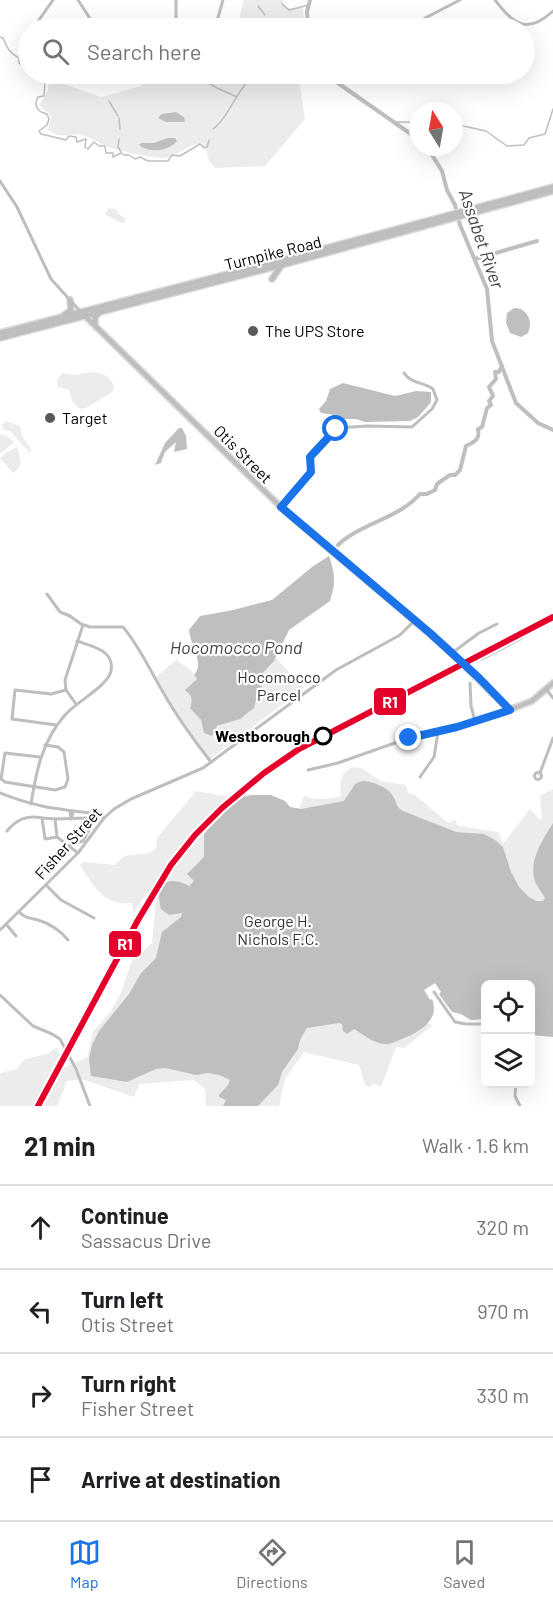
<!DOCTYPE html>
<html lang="en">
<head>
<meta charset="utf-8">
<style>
  :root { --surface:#fff; --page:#f2f2f2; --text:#202124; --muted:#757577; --line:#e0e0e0; --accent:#1a73e8 }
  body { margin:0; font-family:Barlow,sans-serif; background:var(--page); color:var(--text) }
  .controls { position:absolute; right:18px; bottom:18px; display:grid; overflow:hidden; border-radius:9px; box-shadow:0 6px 24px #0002 }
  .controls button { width:54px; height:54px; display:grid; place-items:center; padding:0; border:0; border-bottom:2px solid var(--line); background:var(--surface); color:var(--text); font:30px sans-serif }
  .compass { position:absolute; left:409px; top:102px; width:54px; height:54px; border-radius:50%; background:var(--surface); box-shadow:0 6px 24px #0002; rotate:349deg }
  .stop { position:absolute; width:18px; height:18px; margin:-14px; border:4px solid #1a73e8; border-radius:50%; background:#fff }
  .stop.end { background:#1a73e8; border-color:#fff; box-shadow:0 2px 6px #0008 }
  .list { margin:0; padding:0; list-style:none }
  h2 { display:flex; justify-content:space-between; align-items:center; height:78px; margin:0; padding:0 24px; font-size:26px }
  h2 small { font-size:20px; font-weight:400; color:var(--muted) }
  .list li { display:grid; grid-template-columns:39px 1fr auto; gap:18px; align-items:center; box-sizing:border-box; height:84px; padding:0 24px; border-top:2px solid var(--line) }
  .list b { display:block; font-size:22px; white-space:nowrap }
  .list p { margin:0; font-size:20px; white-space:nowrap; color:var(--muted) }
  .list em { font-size:20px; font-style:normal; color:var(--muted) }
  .icon { flex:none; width:33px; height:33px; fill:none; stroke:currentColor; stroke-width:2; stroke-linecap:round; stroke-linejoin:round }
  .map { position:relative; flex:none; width:553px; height:1106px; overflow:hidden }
  .search { position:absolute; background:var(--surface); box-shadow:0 6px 24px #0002; left:18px; right:18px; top:18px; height:66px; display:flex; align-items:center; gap:15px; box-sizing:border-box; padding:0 21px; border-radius:33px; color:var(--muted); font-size:22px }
  .sheet { height:414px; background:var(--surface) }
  nav { display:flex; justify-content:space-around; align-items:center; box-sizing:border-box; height:84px; border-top:2px solid var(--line); background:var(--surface); font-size:16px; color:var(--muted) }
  nav a { display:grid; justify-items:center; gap:3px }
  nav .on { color:var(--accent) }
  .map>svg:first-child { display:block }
</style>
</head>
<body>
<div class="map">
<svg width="553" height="1106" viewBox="0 0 553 1106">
  <rect width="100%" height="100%" fill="#fff"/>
  <g fill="#ececec">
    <path d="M244,0H283L288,8H303L305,28H237Z"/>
    <path d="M147,74H298L305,119L265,166L215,168L209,161L206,149L198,144C185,146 176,157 163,158C153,158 118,151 108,147C100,144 92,138 83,135C69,132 62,140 48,130L51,115L41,107L40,104L48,91V86L50,83H61L101,97L141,86Z"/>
    <path d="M109,208L118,210L117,213L126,219L123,224L105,214Z"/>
    <path d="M92,372C102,373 111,376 114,387L112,392L86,408L80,409L72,401L69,390L58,387L57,380L62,373L74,375Z"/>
    <path d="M5,421L20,426L23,438L30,447L31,454L10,431L4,430L2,425Z"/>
    <path d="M0,434L7,436L14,442L0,454Z"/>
    <path d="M17,447C20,459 25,465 13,473L0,458L7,452Z"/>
    <path d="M276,658L304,688L209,760L196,743L155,678L177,659L179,663C189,666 192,672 197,679C184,698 202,713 204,733L247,714L262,685L260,676Z"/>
    <path d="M354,767L364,769L380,781L406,785L408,793L415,795L448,823L455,820L458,826L498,832L503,844L530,809L540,820L542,817L540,796L553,789V1037L531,1035L530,984H486L485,1019L471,1020L461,1014L452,1012L439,994L441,992L435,983L424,990L430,1000L432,999L433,1000L434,1014L427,1024L433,1025L404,1048L396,1047L381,1087L372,1083L370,1087L365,1085L359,1065L304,1052L285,1079L279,1106H206L205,1089L194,1080L139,1084L134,1097L82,1079L67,1081L57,1106H0V1073L17,1069L25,1059L47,1054L56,1048L66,1067L87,1057L93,1032L111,1011L121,993L130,965L136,956L152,943L156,899L147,893L133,913L132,903C106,907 92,885 80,865L83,862L115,865L124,856L150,853L156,848L157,838L196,791L299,809L304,796C317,800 327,800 341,796C340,783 339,772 354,767Z"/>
  </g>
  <g fill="#bfbfbf">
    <path d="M176,112L184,117L185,122H166L158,118L162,114Z"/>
    <path d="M168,138H175L177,141C169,151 149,154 139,145L141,143H154Z"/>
    <path d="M514,308C528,308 533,322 528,333L521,337L510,333L506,323L507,313Z"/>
    <path d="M343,383L395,396L416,391L431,392V402L427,407L418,417L410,421L365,422L356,419H338L335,415L321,413L319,409L326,401L330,389Z"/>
    <path d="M179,428H182L186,436L187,449L174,452L176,442L165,452L161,463L155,465L165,443Z"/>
    <path d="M329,556C335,574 336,582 330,601L289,630L274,661L260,676L262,690L257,695L254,708L240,719L217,726L212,736L204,733L201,720L190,708C193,699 192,696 185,690L197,679L194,675C205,663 190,644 189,630L200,616L233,610L272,600L312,567Z"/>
    <path d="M362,781C371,781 388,787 393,796C397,803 396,807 403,811L456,832L484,834L495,840L503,847L511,872L519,887L529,897L536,901H543L545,898C542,892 537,887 535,881C528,862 543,839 553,823V1037L531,1035L530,984H486L485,1019L471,1020L461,1014L452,1012L439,994L441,992L435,983L424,990L430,1000L432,999C440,1021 419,1032 402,1039C396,1041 391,1045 384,1044C373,1043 364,1035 354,1029L347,1034L343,1031L342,1024L339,1023L307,1028L300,1040L298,1049L282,1072L278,1085L258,1106H223L226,1100L219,1097V1095L228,1085L230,1080L219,1075L208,1073L196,1075L165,1068L156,1069L127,1082L91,1076L89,1059L92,1045L99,1031L129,994L141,973L156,958L162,932L181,917L182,913L169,915L161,909C154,885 167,874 189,886L194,881L187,874L204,857V835L208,829L239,798L251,795H271L285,801L290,807L301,809L344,801L355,784Z"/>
  </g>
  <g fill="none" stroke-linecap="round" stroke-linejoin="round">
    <g stroke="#bfbfbf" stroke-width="1.5">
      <path d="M282,4L289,10L309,5"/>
      <path d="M258,6L265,15"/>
      <path d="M0,37L3,38C7,47 9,53 19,58V63L23,65L28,62"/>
      <path d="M36,74L45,82L44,96L38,97C33,106 38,112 47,114L49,119L47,125L39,131L41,134L66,140L69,136L76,137L77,142L86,139L85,147L88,149L94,142L99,146H105L106,153H113V157L121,153L124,155H129L135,159L140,157L148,161H168L172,155L180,156L200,144L204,148L207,147L209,140"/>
      <path d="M193,74L217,88L237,97"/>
      <path d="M235,74L246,81"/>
      <path d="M109,101L118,116"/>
      <path d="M119,118L120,129"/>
      <path d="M395,122H418"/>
      <path d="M454,124L486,131L507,146L524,145L529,138L545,134L553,109"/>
      <path d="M213,129C227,119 235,95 248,81V74"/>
      <path d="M119,139L118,147L121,152"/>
    </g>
    <g stroke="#bfbfbf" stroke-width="4">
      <path d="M308,28L307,12L310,0"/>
      <path d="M325,74L418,139"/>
      <path d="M427,147L442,171L447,190L455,205L460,225L487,289L492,341L516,403L538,423L553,430"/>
      <path d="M475,259L537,241"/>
      <path d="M338,545C361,523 398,519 420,494H427L435,490L437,484L450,475H455L460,470L466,446C476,441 480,439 478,429L482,427L487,408L491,405L489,401L493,396L489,387L496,379L495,372H499L502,366"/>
    </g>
    <defs>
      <path id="major" d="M84,315L285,511L452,653L509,710L532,701L553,683"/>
      <g id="highway">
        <path d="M272,279L281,266"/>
        <path d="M64,315L71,310L70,300"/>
        <path d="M95,324V317L99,313"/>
        <path d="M0,333L289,258L553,187"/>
        <path d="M0,338L282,265L553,191"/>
      </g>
    </defs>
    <use href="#major" stroke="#dbdbdb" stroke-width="8"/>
    <use href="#highway" stroke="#dbdbdb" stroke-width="8"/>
    <g stroke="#bebebe" stroke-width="3">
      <path d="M78,0L91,20L103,28"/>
      <path d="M176,0V28"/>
      <path d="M495,0C513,23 526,36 553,11"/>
      <path d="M38,28L39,20L53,0"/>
      <path d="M215,28L223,0"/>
      <path d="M406,28L460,0"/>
      <path d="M97,74L105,76L113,74"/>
      <path d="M0,181L17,207L51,279L80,311"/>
      <path d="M281,507L311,472L310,457L337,428L367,426L412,427L432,409L437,400L433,389C424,382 411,384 404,373"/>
      <path d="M47,594L60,612L70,616L81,624L90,627H123C139,646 148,666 160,687C175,714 192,738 211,762"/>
      <path d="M452,653L479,633L497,624"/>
      <path d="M470,683L471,706L475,721"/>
      <path d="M546,689L553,698"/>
      <path d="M76,704L66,690L65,680L83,625"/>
      <path d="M56,725L12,719L15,690L51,694L66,690"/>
      <path d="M40,757L5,753L1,779L5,782L55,790L65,787L68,779L64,752L58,747L45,745"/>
      <path d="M308,770L338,763L409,738L457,727L509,710"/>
      <circle cx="538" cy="776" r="3.5"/>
      <path d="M540,773L553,738"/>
      <path d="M420,777L434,757L438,732"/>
      <path d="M0,793C37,808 60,809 98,814L104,818"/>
      <path d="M31,804C36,772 42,741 65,715C76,702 108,686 111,671C115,650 91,646 77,641"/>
      <path d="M70,811L71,819L73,812"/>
      <path d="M42,818L55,819"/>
      <path d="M7,831C17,819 27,815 42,818L45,839L57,837L78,853"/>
      <path d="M57,837L55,819L88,818L89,830L83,841L69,845"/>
      <path d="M47,886L61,900L94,918"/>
      <path d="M19,912C25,918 30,918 38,920C49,923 61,931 68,940"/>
      <path d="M6,924L16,936"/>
      <path d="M0,930L78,853L104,818L114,809L131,799L203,768L336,670L400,635L414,621"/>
      <path d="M434,992L455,1022L466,1024H486"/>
      <path d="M0,995L33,1026L52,1034L60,1039L76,1069L90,1106"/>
      <path d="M516,1084L515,1096L520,1106"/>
    </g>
    <use href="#major" stroke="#bebebe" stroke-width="4.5"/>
    <use href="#highway" stroke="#bebebe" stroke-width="5"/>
    <defs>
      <path id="rail" d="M481,659L519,639L541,625"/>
    </defs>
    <use href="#rail" stroke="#bebebe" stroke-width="4"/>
    <use href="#rail" stroke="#fff" stroke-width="1.5" stroke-dasharray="4.5" stroke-linecap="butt"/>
    <defs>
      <path id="rail-1" d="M38,1106L138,920L171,865L195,835L222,808L264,773L299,749L553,617"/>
    </defs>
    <use href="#rail-1" stroke="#fff" stroke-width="10"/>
    <use href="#rail-1" stroke="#e4002b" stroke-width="6"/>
  </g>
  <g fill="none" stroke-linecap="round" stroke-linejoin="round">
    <path stroke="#1a73e8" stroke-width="8" d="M336,429L310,457L311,472L281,507L430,633L479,678L510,710L457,727L409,738"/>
  </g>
  <g fill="#595959" stroke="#fff" stroke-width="2">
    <circle cx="253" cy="331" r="6"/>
    <circle cx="50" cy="418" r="6"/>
  </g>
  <circle fill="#fff" stroke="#000" stroke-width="3" cx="323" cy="736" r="8"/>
  <g text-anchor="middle" stroke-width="4.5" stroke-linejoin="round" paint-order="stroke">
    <g font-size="16" fill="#000" stroke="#fff">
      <text transform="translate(273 253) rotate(-14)" y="6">Turnpike Road</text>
      <text transform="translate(243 454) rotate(45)" y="6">Otis Street</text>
      <text transform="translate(68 843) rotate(-48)" y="6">Fisher Street</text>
    </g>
    <g font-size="16" fill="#000" stroke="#fff" text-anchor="start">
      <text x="265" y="337">The UPS Store</text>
      <text x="62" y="424">Target</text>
    </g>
    <g font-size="16" fill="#333" stroke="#fff">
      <text x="279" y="683">Hocomocco<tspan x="279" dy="18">Parcel</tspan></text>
      <text x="278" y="927">George H.<tspan x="278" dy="18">Nichols F.C.</tspan></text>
    </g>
    <g font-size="16" font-weight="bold" fill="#000" stroke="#fff" text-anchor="end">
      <text x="310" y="742">Westborough</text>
    </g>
    <g font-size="18" font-style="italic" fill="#444" stroke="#fff">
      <text transform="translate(481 239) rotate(71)" y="6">Assabet River</text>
      <text x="236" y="654">Hocomocco Pond</text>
    </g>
  </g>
  <g stroke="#fff" stroke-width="2">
    <rect x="373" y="687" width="34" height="29" rx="6" fill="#e4002b"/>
    <rect x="108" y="930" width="34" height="28" rx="6" fill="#e4002b"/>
  </g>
  <g font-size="16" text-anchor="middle" font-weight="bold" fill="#fff">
    <text x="390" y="708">R1</text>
    <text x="125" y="950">R1</text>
  </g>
</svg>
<div class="controls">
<button><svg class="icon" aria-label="locate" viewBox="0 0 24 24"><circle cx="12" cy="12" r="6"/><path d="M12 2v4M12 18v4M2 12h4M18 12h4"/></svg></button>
<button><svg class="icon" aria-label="layers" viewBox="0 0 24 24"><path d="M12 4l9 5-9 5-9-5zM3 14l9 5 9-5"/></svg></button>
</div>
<svg class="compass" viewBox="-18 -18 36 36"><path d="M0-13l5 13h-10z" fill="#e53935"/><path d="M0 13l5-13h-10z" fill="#757577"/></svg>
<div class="stop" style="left:336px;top:429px"></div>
<div class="stop end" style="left:409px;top:738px"></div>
<div class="search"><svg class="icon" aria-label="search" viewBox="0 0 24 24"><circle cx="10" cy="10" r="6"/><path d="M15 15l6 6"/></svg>Search here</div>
</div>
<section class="sheet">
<h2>21 min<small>Walk · 1.6 km</small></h2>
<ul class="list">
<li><svg class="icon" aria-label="ahead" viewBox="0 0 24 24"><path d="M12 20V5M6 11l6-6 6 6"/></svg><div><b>Continue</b><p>Sassacus Drive</p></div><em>320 m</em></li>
<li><svg class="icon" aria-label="left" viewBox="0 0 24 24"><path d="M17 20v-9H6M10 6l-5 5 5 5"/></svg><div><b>Turn left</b><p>Otis Street</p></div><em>970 m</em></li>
<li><svg class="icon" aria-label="right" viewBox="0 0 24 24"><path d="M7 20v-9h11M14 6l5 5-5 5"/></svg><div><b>Turn right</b><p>Fisher Street</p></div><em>330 m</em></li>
<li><svg class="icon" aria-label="arrive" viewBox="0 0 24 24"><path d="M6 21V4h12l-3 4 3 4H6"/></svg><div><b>Arrive at destination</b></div></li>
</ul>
</section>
<nav>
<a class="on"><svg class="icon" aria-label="map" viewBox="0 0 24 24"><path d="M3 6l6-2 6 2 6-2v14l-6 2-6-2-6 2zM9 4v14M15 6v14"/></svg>Map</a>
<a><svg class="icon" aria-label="directions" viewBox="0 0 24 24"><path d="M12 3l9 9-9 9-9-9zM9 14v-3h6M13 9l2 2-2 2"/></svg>Directions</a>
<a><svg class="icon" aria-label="saved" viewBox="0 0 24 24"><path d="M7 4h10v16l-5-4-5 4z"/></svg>Saved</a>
</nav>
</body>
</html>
